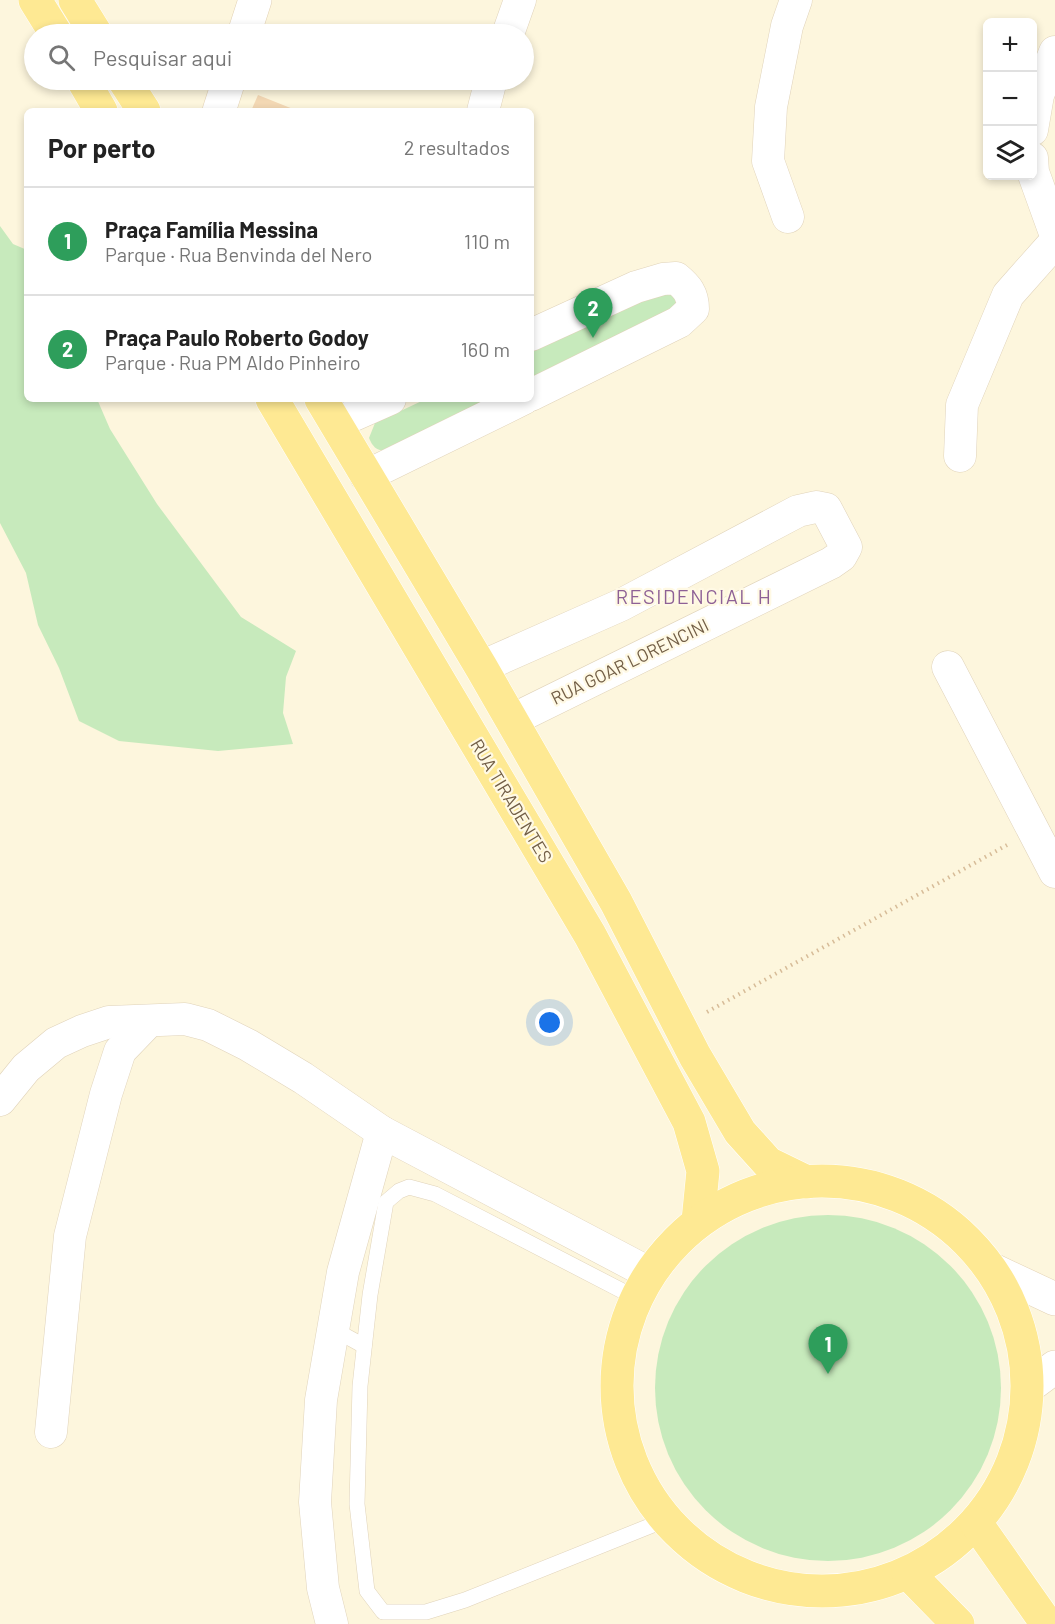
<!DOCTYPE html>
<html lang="pt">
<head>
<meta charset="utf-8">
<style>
  :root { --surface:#fff; --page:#f2f2f2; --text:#222; --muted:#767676; --line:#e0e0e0; --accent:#7c4e2f }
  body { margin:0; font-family:Barlow,sans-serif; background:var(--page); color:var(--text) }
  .controls { position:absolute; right:18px; top:18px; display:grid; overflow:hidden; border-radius:9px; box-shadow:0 3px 9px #0003 }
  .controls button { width:54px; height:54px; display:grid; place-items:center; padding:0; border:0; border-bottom:2px solid var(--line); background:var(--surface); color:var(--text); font:30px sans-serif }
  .you { position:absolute; left:550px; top:1023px; width:21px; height:21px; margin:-15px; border:4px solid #fff; border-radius:50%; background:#1a73e8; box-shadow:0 0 0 9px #1a73e833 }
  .badge { display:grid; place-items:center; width:39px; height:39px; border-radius:50%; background:var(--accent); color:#fff; font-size:20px; font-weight:700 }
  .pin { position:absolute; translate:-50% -50px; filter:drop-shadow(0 2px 3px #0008) }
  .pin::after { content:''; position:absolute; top:32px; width:21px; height:18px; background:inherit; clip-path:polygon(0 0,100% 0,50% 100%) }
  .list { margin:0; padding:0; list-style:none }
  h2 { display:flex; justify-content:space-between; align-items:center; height:78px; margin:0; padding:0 24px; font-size:26px }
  h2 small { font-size:20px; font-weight:400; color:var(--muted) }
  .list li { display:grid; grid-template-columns:39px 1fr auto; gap:18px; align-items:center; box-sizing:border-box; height:108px; padding:0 24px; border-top:2px solid var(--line) }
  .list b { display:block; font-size:22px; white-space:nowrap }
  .list p { margin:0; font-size:20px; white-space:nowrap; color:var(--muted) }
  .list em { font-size:20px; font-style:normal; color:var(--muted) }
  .icon { flex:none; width:33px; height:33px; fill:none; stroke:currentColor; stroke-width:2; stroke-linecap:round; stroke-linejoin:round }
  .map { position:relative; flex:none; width:1055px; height:1624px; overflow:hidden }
  .search { position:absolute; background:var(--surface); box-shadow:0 3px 9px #0003; left:24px; top:24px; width:510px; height:66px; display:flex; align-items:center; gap:15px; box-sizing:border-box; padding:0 21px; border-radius:33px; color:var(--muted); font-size:22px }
  .panel { position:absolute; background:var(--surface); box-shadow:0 3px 9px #0003; left:24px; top:108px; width:510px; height:294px; border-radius:9px }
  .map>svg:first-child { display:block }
</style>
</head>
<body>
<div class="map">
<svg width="1055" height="1624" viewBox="0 0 1055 1624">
  <rect width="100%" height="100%" fill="#fdf6dd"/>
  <g fill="#c7eabc">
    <path d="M0,226L13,244L27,250V399H97L110,429L157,504L241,617L296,651L286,677L283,713L293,744L218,751L119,741L79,721L59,668L38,625L26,573L0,523Z"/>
    <path d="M669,290L680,297L676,311L531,384V350Z"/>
    <path d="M426,399H499L390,451C379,451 374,450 369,438L375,423Z"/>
    <circle cx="828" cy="1388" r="173"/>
  </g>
  <path fill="#f3d8b4" d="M258,95L298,111H251Z"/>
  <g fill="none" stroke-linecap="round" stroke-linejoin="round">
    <defs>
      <g id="lane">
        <path d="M638,1299L435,1194L409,1187L399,1191L386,1202L370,1295L360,1386L357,1504L367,1591L383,1612H426L465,1600L665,1520"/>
        <path d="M333,1329L364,1346"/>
      </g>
      <g id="street">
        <path d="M508,34L520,0"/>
        <path d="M483,111L491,80"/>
        <path d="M1032,130L1038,95L1055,52"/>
        <path d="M1032,158L1033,172L1055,233"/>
        <path d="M788,217L768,161L771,107L787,26L796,0"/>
        <path d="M531,335L636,287L663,279L676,278C687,287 693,294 693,309L679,322L531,395"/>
        <path d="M336,423L390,399"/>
        <path d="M960,456L962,405L1008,295L1055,242"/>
        <path d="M366,476L523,399"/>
        <path d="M481,667L621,605L798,511L816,507L826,509L846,547L841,556L831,563L512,720"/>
        <path d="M948,667L1055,872"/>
        <path d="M0,1100L26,1068L56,1043L82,1031L109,1022L185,1019L208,1025L248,1045L303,1078L382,1132L649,1273"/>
        <path d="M51,1432L70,1236L106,1094L120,1051L148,1022"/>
        <path d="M332,1624L323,1588L315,1502L321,1400L343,1272L382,1132"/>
      </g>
      <g id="secondary">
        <path d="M244,34L255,0"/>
        <path d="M219,111L229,80"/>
        <path d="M991,1269L1055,1299"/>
        <path d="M1028,1387L1055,1367"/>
      </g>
      <g id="primary">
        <path d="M35,0L56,34"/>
        <path d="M75,0L96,34"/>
        <path d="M83,80L101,111"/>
        <path d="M124,80L144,111"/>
        <path d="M272,399L590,935L689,1122L703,1171L698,1221"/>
        <path d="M321,399L481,667L616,902L695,1056L740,1132L768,1163L807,1182"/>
        <circle cx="822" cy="1386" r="205"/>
        <path d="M976,1523L1047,1624"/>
        <path d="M908,1573L958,1624"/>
      </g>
    </defs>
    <use href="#lane" stroke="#e0d3ba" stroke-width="16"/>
    <use href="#street" stroke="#e0d3ba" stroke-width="33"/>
    <use href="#secondary" stroke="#e3d2b5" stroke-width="34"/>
    <use href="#primary" stroke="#fff" stroke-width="34"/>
    <path stroke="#d7bc98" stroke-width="4" stroke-dasharray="1.5 4.5" stroke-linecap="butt" d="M707,1012L1007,845"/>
    <use href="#lane" stroke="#fff" stroke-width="15"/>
    <use href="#street" stroke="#fff" stroke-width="32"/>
    <use href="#secondary" stroke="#fff" stroke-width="33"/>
    <use href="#primary" stroke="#fee993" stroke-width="33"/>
  </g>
  <g text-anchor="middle" stroke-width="4.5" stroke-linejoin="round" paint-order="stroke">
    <g font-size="18" fill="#725e46" stroke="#fff9e4">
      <text transform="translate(630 662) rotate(-26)" y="6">RUA GOAR LORENCINI</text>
      <text transform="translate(511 801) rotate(59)" y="6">RUA TIRADENTES</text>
    </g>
    <g font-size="20" letter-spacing="1.5" fill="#8e6196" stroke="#fff9e4">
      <text x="694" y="604">RESIDENCIAL H</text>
    </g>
  </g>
</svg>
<div class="controls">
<button>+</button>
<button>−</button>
<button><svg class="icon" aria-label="layers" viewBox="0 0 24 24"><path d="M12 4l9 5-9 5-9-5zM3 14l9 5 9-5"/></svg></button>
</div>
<div class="you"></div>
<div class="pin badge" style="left:828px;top:1374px;background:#2e9e5b">1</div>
<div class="pin badge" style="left:593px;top:338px;background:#2e9e5b">2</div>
<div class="search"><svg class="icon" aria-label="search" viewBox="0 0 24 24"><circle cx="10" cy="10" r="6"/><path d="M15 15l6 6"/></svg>Pesquisar aqui</div>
<section class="panel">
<h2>Por perto<small>2 resultados</small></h2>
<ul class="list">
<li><span class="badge" style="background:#2e9e5b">1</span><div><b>Praça Família Messina</b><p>Parque · Rua Benvinda del Nero</p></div><em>110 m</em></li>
<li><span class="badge" style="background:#2e9e5b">2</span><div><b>Praça Paulo Roberto Godoy</b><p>Parque · Rua PM Aldo Pinheiro</p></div><em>160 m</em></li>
</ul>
</section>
</div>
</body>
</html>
